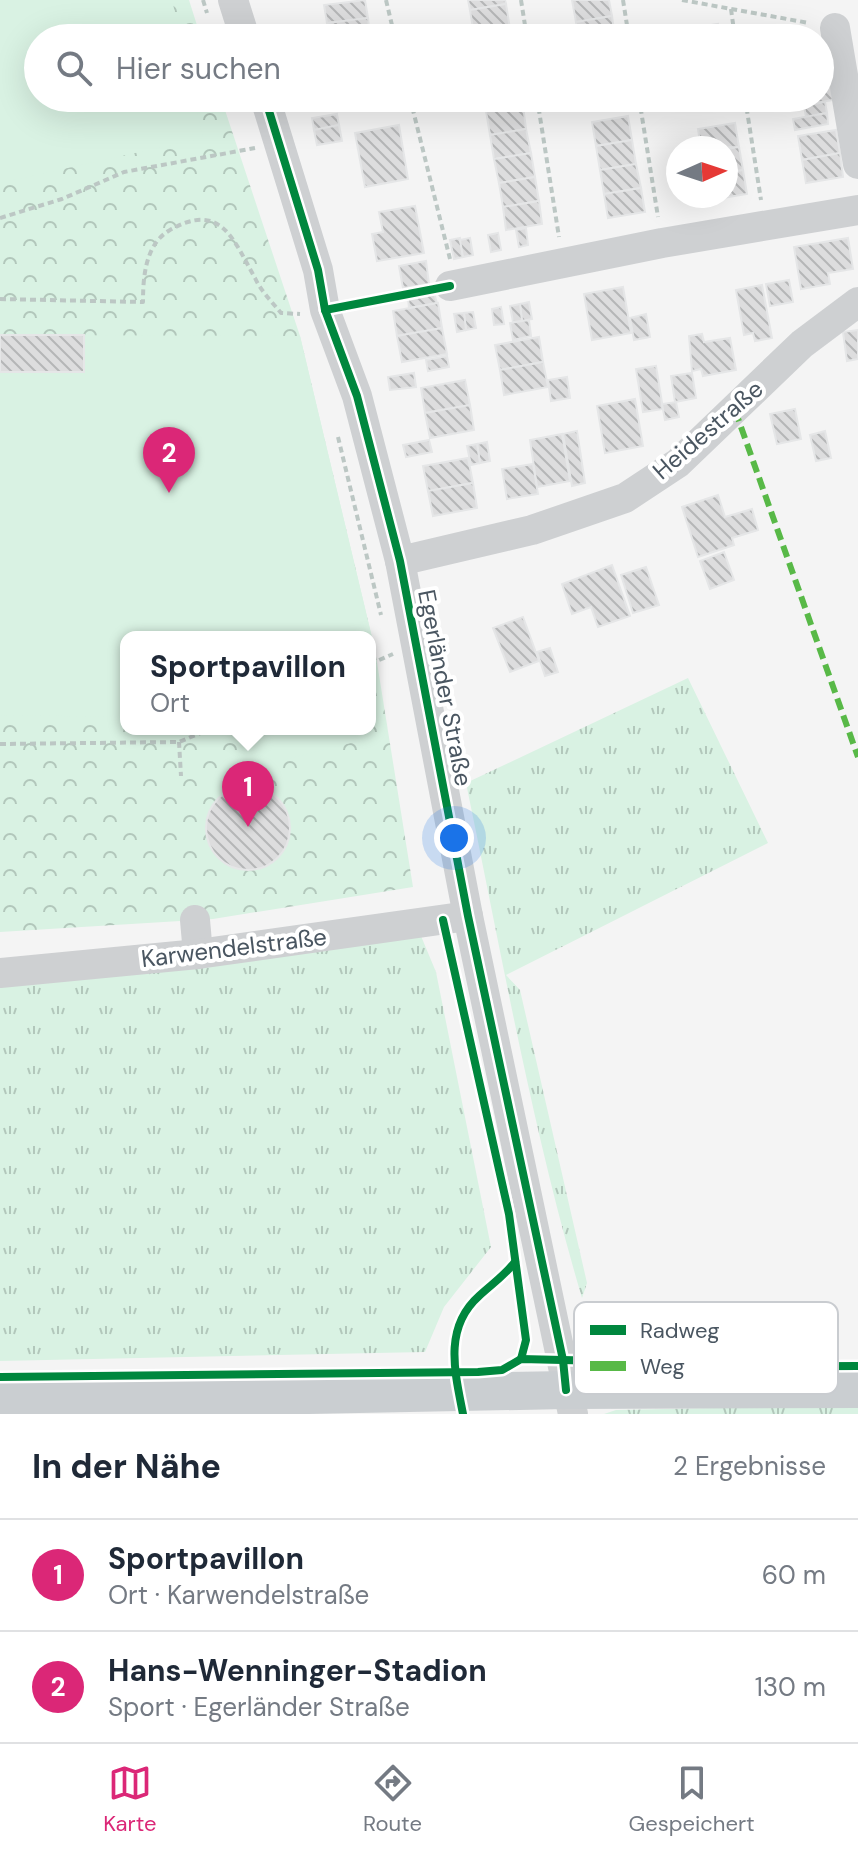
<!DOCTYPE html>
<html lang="de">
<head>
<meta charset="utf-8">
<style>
  :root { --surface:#fff; --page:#f2f2f3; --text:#1f2937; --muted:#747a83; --line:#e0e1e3; --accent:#db2777 }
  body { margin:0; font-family:"DM Sans",sans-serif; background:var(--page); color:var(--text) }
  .compass { position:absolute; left:666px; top:136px; width:72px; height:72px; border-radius:50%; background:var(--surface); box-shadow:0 8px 32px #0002; rotate:87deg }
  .you { position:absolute; left:454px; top:838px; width:28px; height:28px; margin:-20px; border:6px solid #fff; border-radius:50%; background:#1a73e8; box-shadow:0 0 0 12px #1a73e833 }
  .badge { display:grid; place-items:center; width:52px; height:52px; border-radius:50%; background:var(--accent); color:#fff; font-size:26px; font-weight:700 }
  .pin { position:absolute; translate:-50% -66px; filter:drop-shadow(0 2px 4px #0008) }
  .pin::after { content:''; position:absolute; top:42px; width:28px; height:24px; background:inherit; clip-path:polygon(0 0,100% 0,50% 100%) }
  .popup { position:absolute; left:120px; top:631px; width:256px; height:104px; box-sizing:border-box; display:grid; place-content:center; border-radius:16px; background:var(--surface); filter:drop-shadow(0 2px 6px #0005); font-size:26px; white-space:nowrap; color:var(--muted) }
  .popup b { font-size:30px; color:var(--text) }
  .popup::after { content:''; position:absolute; left:50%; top:100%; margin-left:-16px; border:16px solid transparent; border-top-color:var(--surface) }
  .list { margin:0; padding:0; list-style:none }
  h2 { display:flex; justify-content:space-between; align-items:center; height:104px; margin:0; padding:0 32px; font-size:34px }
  h2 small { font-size:26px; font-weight:400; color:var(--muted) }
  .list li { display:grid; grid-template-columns:52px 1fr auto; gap:24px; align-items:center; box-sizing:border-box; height:112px; padding:0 32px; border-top:2px solid var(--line) }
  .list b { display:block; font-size:30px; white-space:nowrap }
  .list p { margin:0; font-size:26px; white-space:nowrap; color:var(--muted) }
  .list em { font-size:26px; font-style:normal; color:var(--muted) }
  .icon { flex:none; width:44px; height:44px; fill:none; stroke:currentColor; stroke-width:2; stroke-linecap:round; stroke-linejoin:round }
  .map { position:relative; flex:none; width:858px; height:1414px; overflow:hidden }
  .search { position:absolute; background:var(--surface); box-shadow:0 8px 32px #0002; left:24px; right:24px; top:24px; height:88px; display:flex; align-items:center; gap:20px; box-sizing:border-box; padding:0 28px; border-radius:44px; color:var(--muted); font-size:30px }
  .sheet { height:328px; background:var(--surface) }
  nav { display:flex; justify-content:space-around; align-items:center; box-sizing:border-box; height:112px; border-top:2px solid var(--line); background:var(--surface); font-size:22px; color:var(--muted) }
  nav a { display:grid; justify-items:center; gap:4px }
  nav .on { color:var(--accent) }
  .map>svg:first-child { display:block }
</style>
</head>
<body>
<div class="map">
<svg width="858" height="1414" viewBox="0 0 858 1414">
  <defs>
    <pattern id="grass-tufts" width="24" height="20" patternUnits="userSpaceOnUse" patternTransform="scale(2)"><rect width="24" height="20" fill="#d9f2e3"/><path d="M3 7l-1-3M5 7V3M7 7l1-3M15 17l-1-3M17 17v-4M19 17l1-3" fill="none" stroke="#b2c7bb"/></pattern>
    <pattern id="forest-crowns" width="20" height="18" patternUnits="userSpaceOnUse" patternTransform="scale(2)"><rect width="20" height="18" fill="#d9f2e3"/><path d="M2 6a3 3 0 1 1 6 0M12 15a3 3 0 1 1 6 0" fill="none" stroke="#b2c7bb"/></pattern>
    <pattern id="building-back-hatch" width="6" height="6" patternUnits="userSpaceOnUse" patternTransform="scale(2)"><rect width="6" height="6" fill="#ddddde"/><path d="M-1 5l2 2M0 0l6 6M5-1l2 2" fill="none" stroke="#b5b6b7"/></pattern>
  </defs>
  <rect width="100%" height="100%" fill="#f4f4f4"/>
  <g fill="url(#grass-tufts)">
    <path d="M688,678L768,843L506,975L520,990L587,1283L582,1298C532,1129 502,956 466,783Z"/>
    <path d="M416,924L436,972L491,1247L444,1307L425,1352L0,1361V973Z"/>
    <path d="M858,1405V1414H604L616,1410Z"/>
  </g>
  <path fill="url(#forest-crowns)" fill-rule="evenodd" d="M0,0H189L201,38H38V98H221L300,336L375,650L413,887L213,919L0,932ZM126,637H370V729H126Z"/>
  <g fill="#d9f2e3">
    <path d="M0,0H172L181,38H38V98H194L203,138L0,183Z"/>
    <path d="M0,335L300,336L375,650L370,652V637H126V717L0,715Z"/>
    <path d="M370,716L375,737L263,765L254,729H370Z"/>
  </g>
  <g fill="url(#building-back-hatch)" stroke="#e5e6e7" stroke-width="2">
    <path d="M365,0L368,18L327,23L324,5Z"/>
    <path d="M468,0H505L506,4L470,10Z"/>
    <path d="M572,0H609L612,16L576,22Z"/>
    <path d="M506,4L510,29L474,35L470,10Z"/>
    <path d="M612,16L615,38H579L576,22Z"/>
    <path d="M368,18L370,36L329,38L327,23Z"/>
    <path d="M718,24L720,38H681L680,30Z"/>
    <path d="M510,29L512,38H474V35Z"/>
    <path d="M830,78L833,100L787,108L785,98H820V80Z"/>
    <path d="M346,98H392L393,101L348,109Z"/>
    <path d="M825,102L827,113L806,117L804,106Z"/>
    <path d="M523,105L526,129L490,135L486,111Z"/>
    <path d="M827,113L828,124L795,130L793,119Z"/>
    <path d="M337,114L339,125L314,130L312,118Z"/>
    <path d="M628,116L632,140L596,146L592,122Z"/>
    <path d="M735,123L739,147L701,148L698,129Z"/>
    <path d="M339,125L342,141L317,145L314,130Z"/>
    <path d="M399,125L408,179L365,187L355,133Z"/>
    <path d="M526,129L531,153L494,159L490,135Z"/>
    <path d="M836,130L840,153L802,160L798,136Z"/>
    <path d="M632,140L636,164L600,170L596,146Z"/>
    <path d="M739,147L743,170L726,173V149Z"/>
    <path d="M531,153L535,177L499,183L494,159Z"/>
    <path d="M840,153L843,177L806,183L802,160Z"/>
    <path d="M636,164L641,188L604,194L600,170Z"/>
    <path d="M743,170L747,194L710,200L709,196H726V173Z"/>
    <path d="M535,177L539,201L503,207L499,183Z"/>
    <path d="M641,188L645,212L608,218L604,194Z"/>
    <path d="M539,201L542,224L506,230L503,207Z"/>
    <path d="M415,206L424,253L377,261L372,234L383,232L379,212Z"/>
    <path d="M526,228L528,245L519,247L516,230Z"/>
    <path d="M498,233L501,250L491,252L488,235Z"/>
    <path d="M460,238L463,257L454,259L450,240Z"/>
    <path d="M470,238L473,255L463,257L460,240Z"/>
    <path d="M848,238L853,269L828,273L830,284L801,289L794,247Z"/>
    <path d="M426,261L429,284L403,288L399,266Z"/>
    <path d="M789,280L793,302L770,306L766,284Z"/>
    <path d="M762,285L772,338L755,341L753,333L744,335L736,290Z"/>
    <path d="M623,287L631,333L592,340L584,294Z"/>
    <path d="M434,293L437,303L409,308L408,298Z"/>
    <path d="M529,302L532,319L522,321L520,304Z"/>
    <path d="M438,303L442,328L397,336L393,311Z"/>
    <path d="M520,304L522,321L513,322L510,306Z"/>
    <path d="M501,307L504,324L494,325L492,309Z"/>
    <path d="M473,312L476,328L466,330L464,313Z"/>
    <path d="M464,313L466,330L457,332L454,314Z"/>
    <path d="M646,314L650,337L634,340L630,318Z"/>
    <path d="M529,320L531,336L513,340L510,323Z"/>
    <path d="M442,328L447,354L402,362L397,336Z"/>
    <path d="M858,330V359L847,361L843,332Z"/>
    <path d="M702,334L704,342L730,338L736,370L703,376L701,369L692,371L689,336Z"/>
    <rect x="0" y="335" width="84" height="37"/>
    <path d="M539,337L543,362L500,370L495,345Z"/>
    <path d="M447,356L449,367L428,371L426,360Z"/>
    <path d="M543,362L548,387L504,395L500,370Z"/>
    <path d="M656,366L663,409L643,412L636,369Z"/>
    <path d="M414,373L416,387L390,390L388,377Z"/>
    <path d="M692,373L696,398L675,402L671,376Z"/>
    <path d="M567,377L570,398L551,401L548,380Z"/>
    <path d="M465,380L470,405L425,413L421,388Z"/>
    <path d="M635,399L643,446L605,453L597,406Z"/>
    <path d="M676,402L679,417L665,420L662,404Z"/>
    <path d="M470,405L474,430L430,438L425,413Z"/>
    <path d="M795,409L801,439L777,444L770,414Z"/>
    <path d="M577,431L585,483L572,486L563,434Z"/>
    <path d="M825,431L831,458L816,461L810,435Z"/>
    <path d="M562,434L570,481L537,487L530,440Z"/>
    <path d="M429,440L432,452L406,457L403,445Z"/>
    <path d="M487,442L490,461L480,463L477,444Z"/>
    <path d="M477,444L480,463L471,465L467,446Z"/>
    <path d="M468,458L473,483L428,491L423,466Z"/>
    <path d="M533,464L538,494L507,499L502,469Z"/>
    <path d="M473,483L477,508L433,516L428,491Z"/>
    <path d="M718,495L725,517L752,509L758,530L732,538L734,545L698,557L682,507Z"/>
    <path d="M724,552L734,580L710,589L700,561Z"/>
    <path d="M612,565L630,616L598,627L591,607L572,614L562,584Z"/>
    <path d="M646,567L659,605L633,613L621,575Z"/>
    <path d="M523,617L539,661L510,672L493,628Z"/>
    <path d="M550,648L558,672L545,676L537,652Z"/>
    <circle cx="248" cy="828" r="42"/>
  </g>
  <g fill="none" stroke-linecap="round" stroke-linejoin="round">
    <g stroke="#bcc7c4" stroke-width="4" stroke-dasharray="6 4" stroke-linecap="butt">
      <path d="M203,0L207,13"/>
      <path d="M386,0L395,38"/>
      <path d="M521,0L527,38"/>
      <path d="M623,0L629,38"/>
      <path d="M682,0L809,23"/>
      <path d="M731,9L735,38"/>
      <path d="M410,98L450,259"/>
      <path d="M537,98L559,237"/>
      <path d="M639,98L658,217"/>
      <path d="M745,98L761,200"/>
      <path d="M0,218L62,199L124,172L255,148"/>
      <path d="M0,299L143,302C143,278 145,244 170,230C221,201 233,239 255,278C261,291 272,302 281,313L300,314"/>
      <path d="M338,437L381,615"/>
      <path d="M370,664L393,654"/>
      <path d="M179,742L181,776"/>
      <path d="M0,744L179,742L210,729"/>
    </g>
    <g stroke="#ced0d2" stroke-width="30">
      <path d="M233,0L245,38"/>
      <path d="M835,28L858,164"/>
      <path d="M265,98L318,270L325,310L357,396L400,561L468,916L573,1414"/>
      <path d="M450,286L662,243L858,210"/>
      <path d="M400,561L532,530L625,498L678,463L802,344L858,302"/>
      <path d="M195,920L198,954"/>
      <path d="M0,973L198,954L468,916"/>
    </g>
    <path stroke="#caced1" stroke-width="38" d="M0,1401L566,1390L858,1389"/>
    <path stroke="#58b947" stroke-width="6" stroke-dasharray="12 6" stroke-linecap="butt" d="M735,410L858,757"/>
    <defs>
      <g id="cycleway">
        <path d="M265,98L318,270L325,310L357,396L400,561L468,916L563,1360L566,1390"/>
        <path d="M325,310L450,286"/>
        <path d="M443,920L509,1214L526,1340L521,1359"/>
        <path d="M0,1377L478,1372L502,1370L521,1359L604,1361L636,1367L858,1366"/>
        <path d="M463,1414C455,1373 443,1328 479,1296C492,1284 504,1276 515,1262"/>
      </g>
    </defs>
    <use href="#cycleway" stroke="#fff" stroke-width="13"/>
    <use href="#cycleway" stroke="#00873e" stroke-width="8"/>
  </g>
  <g text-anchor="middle" stroke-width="8" stroke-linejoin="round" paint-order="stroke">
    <g font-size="24" fill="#4a5661" stroke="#fff">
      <text transform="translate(708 430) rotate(-41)" y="8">Heidestraße</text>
      <text transform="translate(445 688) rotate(79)" y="8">Egerländer Straße</text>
      <text transform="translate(234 948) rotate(-7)" y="8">Karwendelstraße</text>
    </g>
  </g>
  <rect x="574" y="1302" width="264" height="92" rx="12" fill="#fff" stroke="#c9ccd0" stroke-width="2"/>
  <rect x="590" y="1325" width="36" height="10" fill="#00873e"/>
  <rect x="590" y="1361" width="36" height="10" fill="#58b947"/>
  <g font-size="22" fill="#4a5661">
    <text x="640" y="1338">Radweg</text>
    <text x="640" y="1374">Weg</text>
  </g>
</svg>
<svg class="compass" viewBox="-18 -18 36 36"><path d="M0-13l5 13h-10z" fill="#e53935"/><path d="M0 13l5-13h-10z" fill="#747a83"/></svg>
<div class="you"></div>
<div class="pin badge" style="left:248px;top:827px">1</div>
<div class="popup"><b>Sportpavillon</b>Ort</div>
<div class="pin badge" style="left:169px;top:493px">2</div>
<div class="search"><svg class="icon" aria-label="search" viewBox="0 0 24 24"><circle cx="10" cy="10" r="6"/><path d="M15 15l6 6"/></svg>Hier suchen</div>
</div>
<section class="sheet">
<h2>In der Nähe<small>2 Ergebnisse</small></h2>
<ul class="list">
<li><span class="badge">1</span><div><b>Sportpavillon</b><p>Ort · Karwendelstraße</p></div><em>60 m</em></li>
<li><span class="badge">2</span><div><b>Hans-Wenninger-Stadion</b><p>Sport · Egerländer Straße</p></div><em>130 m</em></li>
</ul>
</section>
<nav>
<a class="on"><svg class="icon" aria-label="map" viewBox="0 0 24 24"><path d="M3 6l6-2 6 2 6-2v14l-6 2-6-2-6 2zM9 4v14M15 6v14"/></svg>Karte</a>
<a><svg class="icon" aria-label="directions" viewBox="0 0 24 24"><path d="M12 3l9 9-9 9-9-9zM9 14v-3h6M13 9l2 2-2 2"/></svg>Route</a>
<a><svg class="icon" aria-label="saved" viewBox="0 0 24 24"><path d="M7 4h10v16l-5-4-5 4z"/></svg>Gespeichert</a>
</nav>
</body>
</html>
